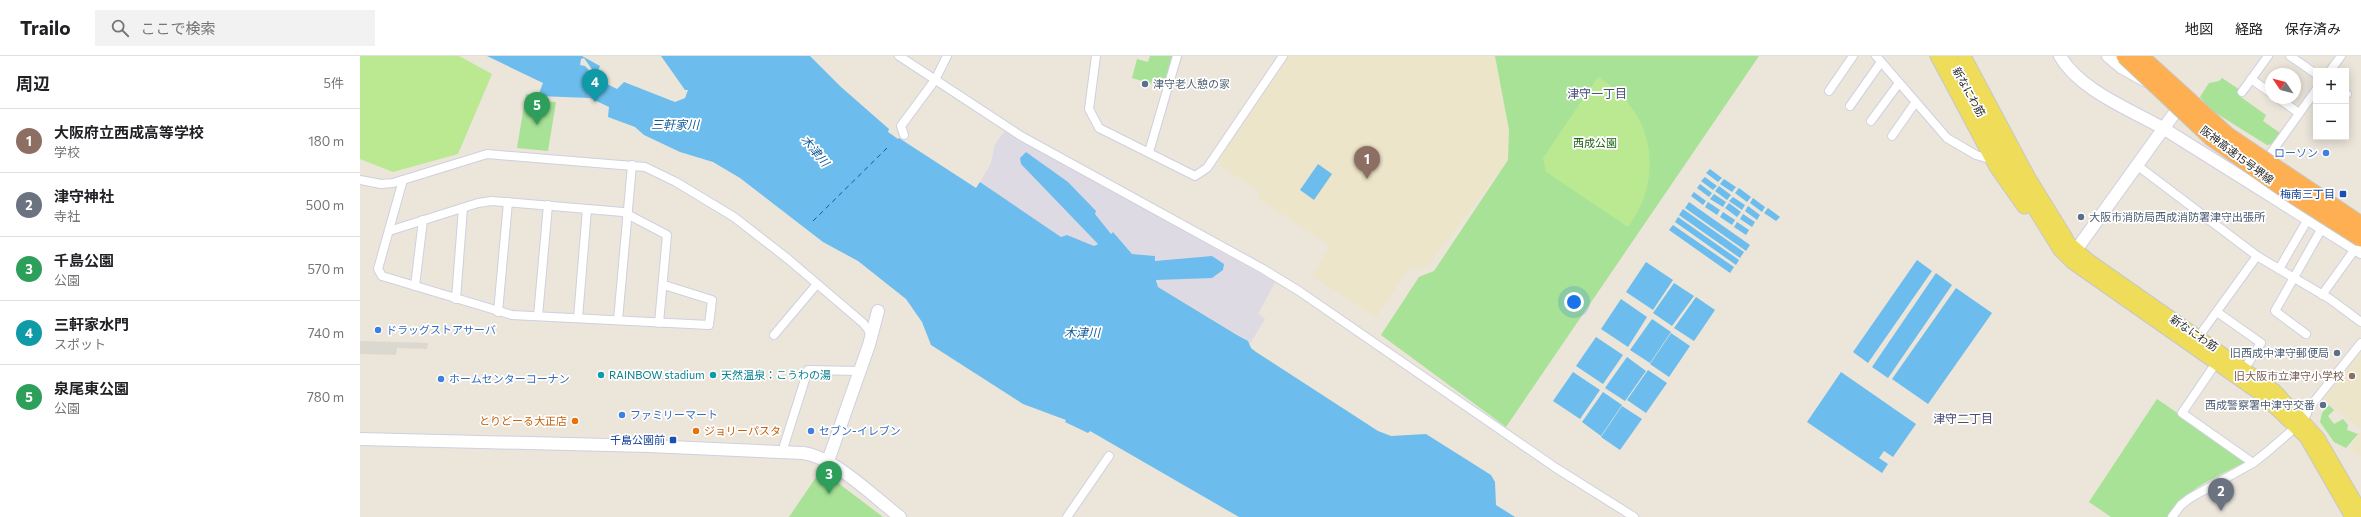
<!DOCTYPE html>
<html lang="ja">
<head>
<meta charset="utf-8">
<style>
  :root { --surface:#fff; --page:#f2f2f2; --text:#202124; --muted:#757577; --line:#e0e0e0; --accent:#7c3aed }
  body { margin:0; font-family:Commissioner,"Noto Sans JP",sans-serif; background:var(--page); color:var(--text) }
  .controls { position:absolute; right:12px; top:12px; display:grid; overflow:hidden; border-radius:0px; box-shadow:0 2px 10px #0003 }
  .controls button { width:36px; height:36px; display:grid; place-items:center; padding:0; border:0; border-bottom:1px solid var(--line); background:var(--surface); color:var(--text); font:20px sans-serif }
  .compass { position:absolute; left:1905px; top:12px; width:36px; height:36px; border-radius:50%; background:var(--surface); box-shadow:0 2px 10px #0003; rotate:305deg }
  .you { position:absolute; left:1214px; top:246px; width:14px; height:14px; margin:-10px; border:3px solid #fff; border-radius:50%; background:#1a73e8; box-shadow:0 0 0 6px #1a73e833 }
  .badge { display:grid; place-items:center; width:26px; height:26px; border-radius:50%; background:var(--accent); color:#fff; font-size:13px; font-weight:700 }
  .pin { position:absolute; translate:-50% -33px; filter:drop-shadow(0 1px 2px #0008) }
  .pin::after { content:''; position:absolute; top:21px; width:14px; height:12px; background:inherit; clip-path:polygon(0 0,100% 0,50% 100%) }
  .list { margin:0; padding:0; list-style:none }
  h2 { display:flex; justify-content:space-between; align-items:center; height:52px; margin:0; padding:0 16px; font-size:17px }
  h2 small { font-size:13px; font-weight:400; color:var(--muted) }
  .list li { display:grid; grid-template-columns:26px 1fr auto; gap:12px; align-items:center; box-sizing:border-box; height:64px; padding:0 16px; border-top:1px solid var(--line) }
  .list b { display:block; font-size:15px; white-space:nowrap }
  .list p { margin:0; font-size:13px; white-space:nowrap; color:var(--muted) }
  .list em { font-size:13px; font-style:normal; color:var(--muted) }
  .icon { flex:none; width:22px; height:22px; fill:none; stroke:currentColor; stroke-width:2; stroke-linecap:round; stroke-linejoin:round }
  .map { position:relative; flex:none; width:2001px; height:461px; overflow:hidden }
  header { display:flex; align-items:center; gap:24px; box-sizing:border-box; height:56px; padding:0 20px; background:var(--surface); border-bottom:1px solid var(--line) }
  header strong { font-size:19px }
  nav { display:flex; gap:22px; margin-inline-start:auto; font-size:14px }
  .search { width:280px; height:36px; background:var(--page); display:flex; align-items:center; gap:10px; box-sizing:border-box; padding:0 14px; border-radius:0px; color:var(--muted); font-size:15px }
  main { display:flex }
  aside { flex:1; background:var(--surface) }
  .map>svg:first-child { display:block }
</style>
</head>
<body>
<header>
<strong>Trailo</strong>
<div class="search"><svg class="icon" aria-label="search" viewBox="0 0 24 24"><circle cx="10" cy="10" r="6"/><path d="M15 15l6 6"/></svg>ここで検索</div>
<nav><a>地図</a><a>経路</a><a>保存済み</a></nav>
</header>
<main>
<aside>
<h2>周辺<small>5件</small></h2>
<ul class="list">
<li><span class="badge" style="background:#8d6e63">1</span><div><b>大阪府立西成高等学校</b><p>学校</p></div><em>180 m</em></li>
<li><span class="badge" style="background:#6b7280">2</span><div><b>津守神社</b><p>寺社</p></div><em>500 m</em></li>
<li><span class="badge" style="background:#2e9e5b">3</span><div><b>千島公園</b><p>公園</p></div><em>570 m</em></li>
<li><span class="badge" style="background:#0f9aa8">4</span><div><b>三軒家水門</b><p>スポット</p></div><em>740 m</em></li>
<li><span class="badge" style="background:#2e9e5b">5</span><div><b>泉尾東公園</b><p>公園</p></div><em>780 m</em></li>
</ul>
</aside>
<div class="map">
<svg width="2001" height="461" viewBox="0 0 2001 461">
  <rect width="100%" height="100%" fill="#ebe5da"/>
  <path fill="#dedae3" d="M645,75L915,226L898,258L905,263L890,288L888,285L798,231L795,200L772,198L753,176L734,190L707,179L701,181L620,126L631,107L635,88Z"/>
  <g fill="#ede5c9">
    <path d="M928,0H1135L1149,74L1148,104L1068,210L1048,214L1016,261L952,220L970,190L898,142L900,136L860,109V102Z"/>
    <path d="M2001,296V373L1963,343Z"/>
    <path d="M2001,375V401L1989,393Z"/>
  </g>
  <g fill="#a7e296">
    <path d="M790,0H815L806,29L803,31L772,22L777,3L788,6Z"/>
    <path d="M1135,0H1399L1146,371L1021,279L1059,221L1074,215L1148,104L1149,74Z"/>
    <path d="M1862,22L1880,34L1878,39L1906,59L1903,65L1920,77L1912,88L1907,89L1851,54L1840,41L1849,27L1859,25Z"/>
    <path d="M166,38L176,39V45L196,46L188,95L157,92Z"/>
    <path d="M1797,343L1887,405C1857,421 1826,432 1807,461H1751L1729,446Z"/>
    <path d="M1969,349L1974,354L1968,360L1974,368L1983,363L1988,369L1987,374L1998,378L1986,392L1974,386L1960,366L1962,357Z"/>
    <path d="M461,414L523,461H429Z"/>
  </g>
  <g fill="#bae991">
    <path d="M0,0H99L132,18L98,98L33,116L0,103Z"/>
    <path d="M1238,21C1293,54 1306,119 1268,171L1186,116L1183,102Z"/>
  </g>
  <path fill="#dbd8d0" d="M0,285L68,287L67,293L37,292L36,299L0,298Z"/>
  <g fill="#6cbded">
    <path d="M127,0H222L240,10L235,21L239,24L257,33L264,26L315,46L325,42L328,34H325L301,0H450L481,31L529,73L528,76L538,83L539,82L616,132L620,126L701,181L707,179L734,190L738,188L661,108L660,102L666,96L708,126L736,155L735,158L751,178L753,176L772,198L795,200V205L852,200L864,208L863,214L852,222L796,224L798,231L877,279L888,285L891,292L896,296L1018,375L1031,380L1066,378L1131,419L1135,426L1136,449L1155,461H879L730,375L728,377L705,366L706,364L663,348L571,289L562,266L546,243L498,205L463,186L380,122L353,106L320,96L284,79L275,71L248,61L249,51L230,42L178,40L183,27Z"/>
    <path d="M958,108L972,118L954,144L940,134Z"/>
    <path d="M1350,113L1362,122L1358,126L1346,117Z"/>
    <path d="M1345,121L1357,130L1353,134L1341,125Z"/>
    <path d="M1364,123L1376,131L1372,136L1360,128Z"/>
    <path d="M1340,128L1352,137L1349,141L1337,132Z"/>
    <path d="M1359,130L1371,139L1367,144L1355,135Z"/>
    <path d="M1379,132L1391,141L1387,146L1375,137Z"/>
    <path d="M1334,136L1346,145L1343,149L1331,140Z"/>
    <path d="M1354,138L1366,146L1363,151L1350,143Z"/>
    <path d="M1373,141L1385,149L1382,154L1369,145Z"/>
    <path d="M1393,142L1405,151L1402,156L1390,147Z"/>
    <path d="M1329,146L1390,189L1386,195L1325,152Z"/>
    <path d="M1348,146L1360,154L1357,159L1345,151Z"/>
    <path d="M1369,147L1381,156L1377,161L1365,152Z"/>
    <path d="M1388,150L1400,159L1397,164L1385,155Z"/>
    <path d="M1408,152L1420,161L1416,165L1404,157Z"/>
    <path d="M1323,153L1384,196L1380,202L1319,159Z"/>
    <path d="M1363,156L1375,164L1372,169L1360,161Z"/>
    <path d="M1383,158L1395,166L1392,171L1380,163Z"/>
    <path d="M1318,161L1379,204L1376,209L1315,166Z"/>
    <path d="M1377,166L1389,174L1386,179L1374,171Z"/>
    <path d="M1313,169L1374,211L1370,217L1309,174Z"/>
    <path d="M1557,204L1572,215L1508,307L1493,296Z"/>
    <path d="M1286,206L1313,224L1293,254L1266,236Z"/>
    <path d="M1576,217L1592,229L1528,322L1512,311Z"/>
    <path d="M1314,227L1334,240L1312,270L1293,257Z"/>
    <path d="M1596,232L1632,257L1568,348L1532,323Z"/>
    <path d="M1336,241L1355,254L1334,285L1314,272Z"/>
    <path d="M1261,243L1287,261L1268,291L1241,273Z"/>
    <path d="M1292,263L1311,276L1290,307L1270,294Z"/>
    <path d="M1311,277L1330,290L1309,321L1290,308Z"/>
    <path d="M1236,281L1263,299L1243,328L1216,310Z"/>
    <path d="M1267,301L1286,315L1265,345L1245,332Z"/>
    <path d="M1288,314L1307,327L1286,357L1267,344Z"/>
    <path d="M1213,316L1240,334L1220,363L1193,345Z"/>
    <path d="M1481,316L1556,368L1533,401L1524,395L1519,402L1528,408L1522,417L1447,366Z"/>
    <path d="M1243,336L1262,349L1241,380L1222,366Z"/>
    <path d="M1262,350L1282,363L1260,394L1241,381Z"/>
  </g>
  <path fill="#ebe5da" d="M224,2L236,19L235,21L225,10L220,9L221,3Z"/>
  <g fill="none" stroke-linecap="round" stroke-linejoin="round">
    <path stroke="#0e5997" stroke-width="1" stroke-dasharray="5 4" stroke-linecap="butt" d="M453,165L527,92"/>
    <defs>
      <g id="street">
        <path d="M539,0L661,80L903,213L939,235L1196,412L1274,461"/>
        <path d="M736,0L729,53L739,72L835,120L847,112L923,0"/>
        <path d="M1516,0L1587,82L1616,99L1633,104"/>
        <path d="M1930,0L1956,18"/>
        <path d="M1970,15L1981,0"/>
        <path d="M1891,23L1911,37"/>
        <path d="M1469,35L1493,0"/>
        <path d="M1882,36L1908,0"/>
        <path d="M1986,37L1987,38"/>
        <path d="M1918,42L1939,57"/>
        <path d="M1490,50L1521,6"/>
        <path d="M1511,65L1539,27"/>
        <path d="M544,79L541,70L575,24L587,0"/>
        <path d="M1532,80L1555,47"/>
        <path d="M789,96L817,0"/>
        <path d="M1908,101L1956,34"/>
        <path d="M1778,110L1897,200L1970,243L2001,266"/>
        <path d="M0,124L21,128L33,127L127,98L285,111L316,126L374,161L428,203L503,267L508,273L511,281"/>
        <path d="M43,124L18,213L22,220L152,259L349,269L352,244L304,229"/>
        <path d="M29,175L118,147L132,145L263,156L307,179L299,267"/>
        <path d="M1919,213L1948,163"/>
        <path d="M55,230L63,164"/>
        <path d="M1962,239L1995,193"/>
        <path d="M96,243L103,152"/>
        <path d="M138,256L148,146"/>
        <path d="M1857,256L1901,287L1885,312"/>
        <path d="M178,260L188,149"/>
        <path d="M218,262L227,153"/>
        <path d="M258,264L272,109"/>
        <path d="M1946,278L1915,255L1962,172"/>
        <path d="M414,279L457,228"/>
        <path d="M1839,280L1897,200"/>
        <path d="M1856,307L1822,357L1893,407"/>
        <path d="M422,396L448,314L500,315"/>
        <path d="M707,461L749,400"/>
        <path d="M1812,461L1821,449L1830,442L1893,407L1907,396L1944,364L1949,352L2001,287"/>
      </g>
      <g id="secondary">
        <path d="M1700,0C1720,35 1772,54 1806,74C1871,114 1936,156 2001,196"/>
        <path d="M1748,0L1761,11L1786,25"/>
        <path d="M1711,201L1824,44"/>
        <path d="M0,383L289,390L443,397C474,401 514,441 540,461"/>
        <path d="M468,405L509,289L518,255"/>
      </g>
      <g id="primary">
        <path d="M1577,0L1636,111L1664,151"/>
        <path d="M1589,0L1669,144L1700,194L1712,206L1902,339L1946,381L1992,461"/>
        <path d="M1604,0L1669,122L1706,182"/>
        <path d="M1690,175L1708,186L1728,204L1915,335L1958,382L2001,456"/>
      </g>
    </defs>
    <use href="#street" stroke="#cfd0e1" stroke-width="10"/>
    <use href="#secondary" stroke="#cfd0e1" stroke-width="14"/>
    <use href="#primary" stroke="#c7c7c7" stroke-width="15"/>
    <use href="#street" stroke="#fff" stroke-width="8"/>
    <use href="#secondary" stroke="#fff" stroke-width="12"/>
    <use href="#primary" stroke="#efdd5a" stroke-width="13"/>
    <defs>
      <g id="highway-bridge">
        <path d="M1764,0L1851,82L1935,141L2001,183"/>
        <path d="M1781,0L1868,79L2001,168"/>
      </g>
    </defs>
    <use href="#highway-bridge" stroke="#c7c7c7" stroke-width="17" stroke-linecap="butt"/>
    <use href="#highway-bridge" stroke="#fdaf52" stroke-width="15"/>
  </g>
  <g fill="#5c6f8a" stroke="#fff" stroke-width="1.5">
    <circle cx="785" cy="28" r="4"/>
    <circle cx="1721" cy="161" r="4"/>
    <circle cx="1977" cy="297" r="4"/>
    <circle cx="1963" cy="349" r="4"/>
  </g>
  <g fill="#3f7fe0" stroke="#fff" stroke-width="1.5">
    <circle cx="1966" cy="97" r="4"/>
    <circle cx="18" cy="274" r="4"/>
    <circle cx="81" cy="323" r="4"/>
    <circle cx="262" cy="359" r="4"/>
    <circle cx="451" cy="375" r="4"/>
  </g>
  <g fill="#1a4fb4" stroke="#fff" stroke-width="1.5">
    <rect x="1979" y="134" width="8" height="8" rx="2"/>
    <rect x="309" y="380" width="8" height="8" rx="2"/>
  </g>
  <g fill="#0f9aa8" stroke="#fff" stroke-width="1.5">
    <circle cx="241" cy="319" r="4"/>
    <circle cx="353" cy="319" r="4"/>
  </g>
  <circle fill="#8d6e63" stroke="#fff" stroke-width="1.5" cx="1992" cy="320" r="4"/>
  <g fill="#e8710a" stroke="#fff" stroke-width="1.5">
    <circle cx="215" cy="365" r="4"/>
    <circle cx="336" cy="375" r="4"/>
  </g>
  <g text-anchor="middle" stroke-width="3.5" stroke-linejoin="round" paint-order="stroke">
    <g font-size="11" fill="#4e5e75" stroke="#fff" text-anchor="start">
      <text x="793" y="32">津守老人憩の家</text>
      <text x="1729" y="165">大阪市消防局西成消防署津守出張所</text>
      <text x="1969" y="301" text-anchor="end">旧西成中津守郵便局</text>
      <text x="1955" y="353" text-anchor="end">西成警察署中津守交番</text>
    </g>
    <g font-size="11" fill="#282828" stroke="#fff">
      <text transform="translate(1609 36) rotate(61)" y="4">新なにわ筋</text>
      <text transform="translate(1877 99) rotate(37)" y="4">阪神高速15号堺線</text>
      <text transform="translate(1834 277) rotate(34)" y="4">新なにわ筋</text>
    </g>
    <g font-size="11" fill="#21641a" stroke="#fff">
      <text x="1235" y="91">西成公園</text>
    </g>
    <g font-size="11" fill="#366cbe" stroke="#fff" text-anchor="start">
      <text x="1958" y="101" text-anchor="end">ローソン</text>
      <text x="26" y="278">ドラッグストアサーバ</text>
      <text x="89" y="327">ホームセンターコーナン</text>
      <text x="270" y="363">ファミリーマート</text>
      <text x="459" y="379">セブン-イレブン</text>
    </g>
    <g font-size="11" fill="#164399" stroke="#fff" text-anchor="end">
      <text x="1975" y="142">梅南三丁目</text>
      <text x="305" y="388">千島公園前</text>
    </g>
    <g font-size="11" fill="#0d838f" stroke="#fff" text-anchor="start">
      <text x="249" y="323">RAINBOW stadium</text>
      <text x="361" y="323">天然温泉：こうわの湯</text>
    </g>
    <g font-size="11" fill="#785e54" stroke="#fff" text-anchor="end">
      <text x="1984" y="324">旧大阪市立津守小学校</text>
    </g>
    <g font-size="11" fill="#c56008" stroke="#fff" text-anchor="end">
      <text x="207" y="369">とりどーる大正店</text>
      <text x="344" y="379" text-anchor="start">ジョリーパスタ</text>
    </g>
    <g font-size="12" fill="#494c78" stroke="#fff">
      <text x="1237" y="42">津守一丁目</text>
      <text x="1603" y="367">津守二丁目</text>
    </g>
    <g font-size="12" font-style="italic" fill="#0e5997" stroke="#fff">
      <text x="315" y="73">三軒家川</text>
      <text transform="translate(455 95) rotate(50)" y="4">木津川</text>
      <text x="722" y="281">木津川</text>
    </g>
  </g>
</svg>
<div class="controls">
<button>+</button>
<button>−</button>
</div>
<svg class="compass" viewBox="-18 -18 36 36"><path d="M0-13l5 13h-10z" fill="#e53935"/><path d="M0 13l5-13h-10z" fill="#757577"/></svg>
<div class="you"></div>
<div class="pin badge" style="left:1007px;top:123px;background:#8d6e63">1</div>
<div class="pin badge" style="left:1861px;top:455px;background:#6b7280">2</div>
<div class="pin badge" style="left:469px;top:438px;background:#2e9e5b">3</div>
<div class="pin badge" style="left:235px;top:46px;background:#0f9aa8">4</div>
<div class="pin badge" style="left:177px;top:69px;background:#2e9e5b">5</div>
</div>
</main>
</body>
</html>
